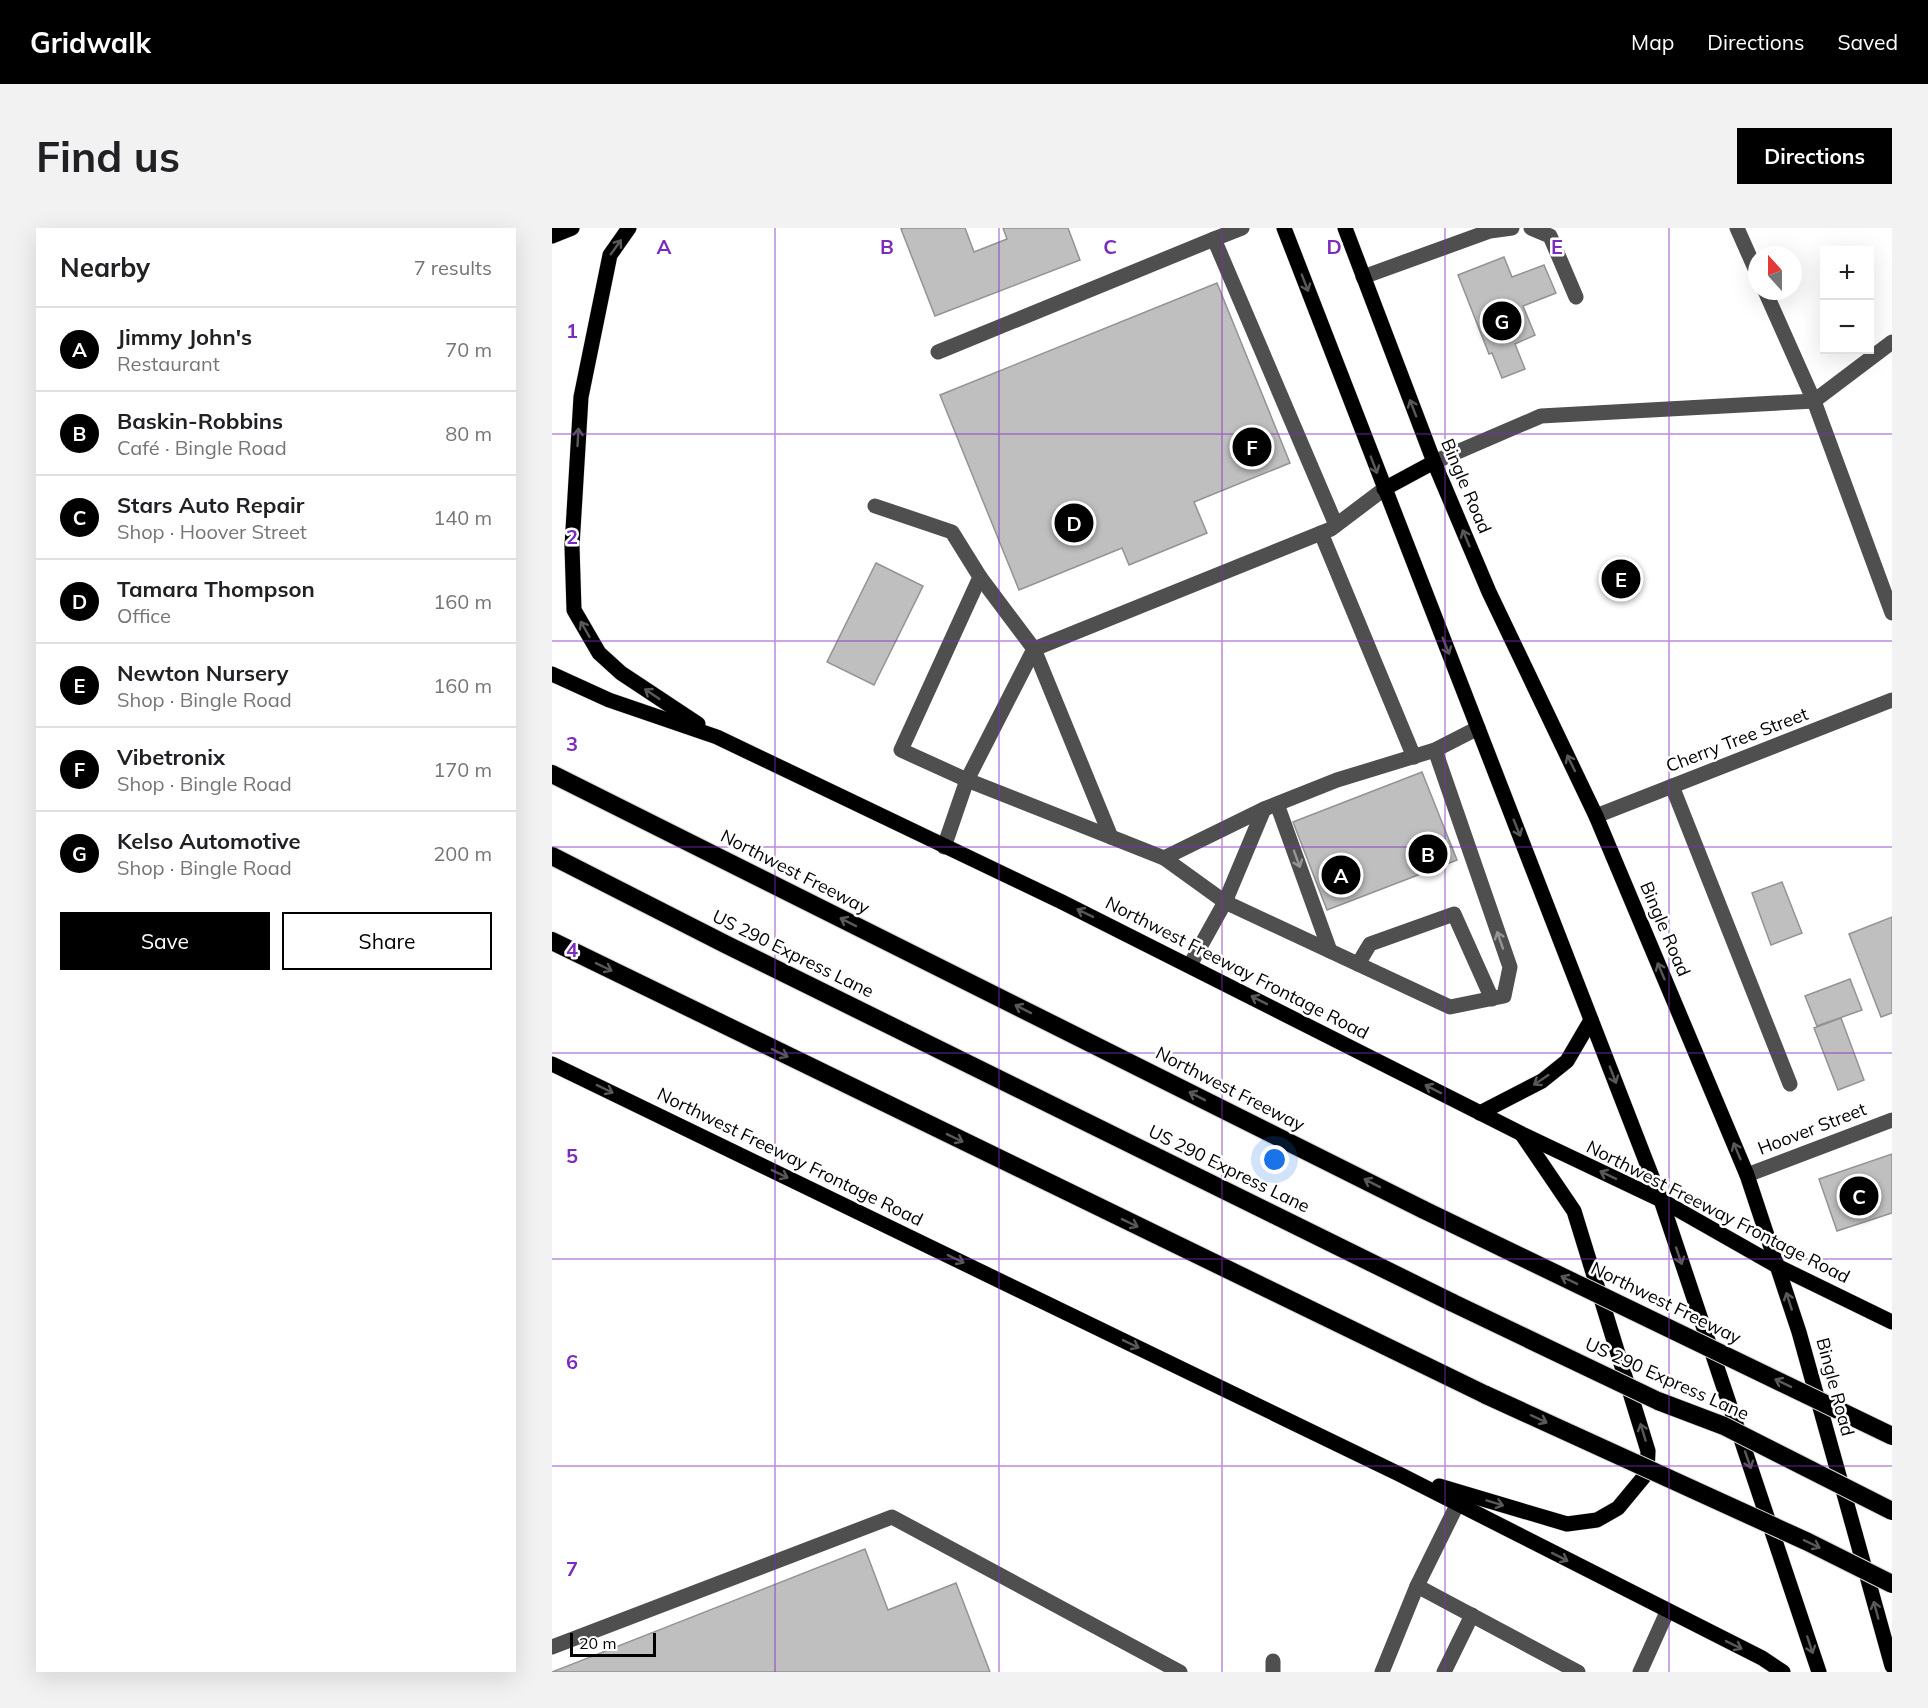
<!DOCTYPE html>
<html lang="en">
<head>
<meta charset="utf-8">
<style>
  :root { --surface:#fff; --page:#f2f2f2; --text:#202124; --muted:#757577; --line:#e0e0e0; --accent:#000 }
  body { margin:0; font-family:Mulish,sans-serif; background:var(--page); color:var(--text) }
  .controls { position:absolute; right:18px; top:18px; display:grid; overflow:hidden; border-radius:0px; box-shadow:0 6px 24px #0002 }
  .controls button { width:54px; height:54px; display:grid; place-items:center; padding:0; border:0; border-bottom:2px solid var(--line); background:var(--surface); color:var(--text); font:30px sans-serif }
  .compass { position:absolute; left:1196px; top:18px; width:54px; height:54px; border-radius:50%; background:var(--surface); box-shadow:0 6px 24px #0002; rotate:339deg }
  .scale { position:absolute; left:18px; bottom:15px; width:86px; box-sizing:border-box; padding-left:6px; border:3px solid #000; border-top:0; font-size:16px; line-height:21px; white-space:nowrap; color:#000; -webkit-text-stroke:4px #fff; paint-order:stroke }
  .you { position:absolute; left:723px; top:932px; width:21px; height:21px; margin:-15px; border:4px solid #fff; border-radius:50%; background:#1a73e8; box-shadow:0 0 0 9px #1a73e833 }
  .badge { display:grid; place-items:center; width:39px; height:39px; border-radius:50%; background:var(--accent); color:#fff; font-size:20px; font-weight:700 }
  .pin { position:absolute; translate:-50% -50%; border:3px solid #fff; box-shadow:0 2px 6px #0006 }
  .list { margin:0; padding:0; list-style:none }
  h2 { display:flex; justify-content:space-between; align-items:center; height:78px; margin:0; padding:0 24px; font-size:26px }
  h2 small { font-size:20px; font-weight:400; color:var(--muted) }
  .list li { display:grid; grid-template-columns:39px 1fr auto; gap:18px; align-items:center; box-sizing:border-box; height:84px; padding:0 24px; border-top:2px solid var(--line) }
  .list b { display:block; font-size:22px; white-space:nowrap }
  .list p { margin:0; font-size:20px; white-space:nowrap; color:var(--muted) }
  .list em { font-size:20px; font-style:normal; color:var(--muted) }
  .actions { display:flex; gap:12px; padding:18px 24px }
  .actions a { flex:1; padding:14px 0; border:2px solid var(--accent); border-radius:0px; text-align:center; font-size:21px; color:var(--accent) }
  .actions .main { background:var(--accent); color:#fff }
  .map { position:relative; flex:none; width:1340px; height:1444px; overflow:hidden; border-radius:0px }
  header { display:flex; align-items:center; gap:36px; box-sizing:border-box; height:84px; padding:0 30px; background:var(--accent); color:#fff }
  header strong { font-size:28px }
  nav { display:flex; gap:33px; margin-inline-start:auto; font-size:21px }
  .intro { display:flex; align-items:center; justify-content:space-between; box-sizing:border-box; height:144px; padding:0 36px }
  h1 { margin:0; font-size:42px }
  .button { padding:15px 27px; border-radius:0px; background:var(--accent); color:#fff; font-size:21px; font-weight:700 }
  main { display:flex; gap:36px; padding:0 36px }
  aside { flex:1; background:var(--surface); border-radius:0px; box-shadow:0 6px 24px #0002 }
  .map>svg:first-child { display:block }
</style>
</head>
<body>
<header>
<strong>Gridwalk</strong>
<nav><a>Map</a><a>Directions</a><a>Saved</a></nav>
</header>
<div class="intro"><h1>Find us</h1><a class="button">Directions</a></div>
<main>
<aside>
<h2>Nearby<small>7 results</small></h2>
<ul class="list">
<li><span class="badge">A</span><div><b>Jimmy John's</b><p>Restaurant</p></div><em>70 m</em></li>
<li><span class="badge">B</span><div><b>Baskin-Robbins</b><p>Café · Bingle Road</p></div><em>80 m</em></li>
<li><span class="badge">C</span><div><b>Stars Auto Repair</b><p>Shop · Hoover Street</p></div><em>140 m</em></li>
<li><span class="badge">D</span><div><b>Tamara Thompson</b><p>Office</p></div><em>160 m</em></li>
<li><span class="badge">E</span><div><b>Newton Nursery</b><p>Shop · Bingle Road</p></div><em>160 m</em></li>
<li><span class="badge">F</span><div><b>Vibetronix</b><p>Shop · Bingle Road</p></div><em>170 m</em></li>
<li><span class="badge">G</span><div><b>Kelso Automotive</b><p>Shop · Bingle Road</p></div><em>200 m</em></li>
</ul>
<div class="actions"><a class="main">Save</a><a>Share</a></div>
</aside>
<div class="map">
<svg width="1340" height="1444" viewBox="0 0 1340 1444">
  <rect width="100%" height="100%" fill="#fff"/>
  <g fill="#bfbfbf" stroke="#939393" stroke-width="1.5">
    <path d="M352,0H413L422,24L455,11L451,0H516L528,32L383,88L349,1Z"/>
    <path d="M952,29L960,49L992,37L1004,65L971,78L983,107L963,116L973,141L950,150L940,125L937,126L906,47Z"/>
    <path d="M665,55L738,235L642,274L655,305L577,337L570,320L467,362L388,167Z"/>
    <path d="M324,335L371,358L322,457L275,434Z"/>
    <path d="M870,544L905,632L775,682L741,594Z"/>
    <path d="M1230,654L1250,705L1219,717L1200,665Z"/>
    <path d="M1340,689V785L1329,789L1297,706Z"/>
    <path d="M1298,751L1310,782L1265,798L1253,768Z"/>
    <path d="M1289,790L1312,852L1286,862L1262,800Z"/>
    <path d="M1340,926V985L1285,1003L1267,951Z"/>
    <path d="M313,1321L336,1382L404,1355L438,1444H0Z"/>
  </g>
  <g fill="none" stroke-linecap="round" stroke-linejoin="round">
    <defs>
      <g id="major">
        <path d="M77,0L58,27L29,169L20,318L22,382L47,425L69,445L146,496"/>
        <path d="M732,0L1109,972L1267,1444"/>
        <path d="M793,0L882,234L937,364L1044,588L1195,947L1247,1104L1340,1438"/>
        <path d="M0,8L20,0"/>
        <path d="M832,261L882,234"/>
        <path d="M0,446L57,472L165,509L510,674L970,906L1109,972L1225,1038L1340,1094"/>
        <path d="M0,836L847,1246L1210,1430L1231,1444"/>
        <path d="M928,885L990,853L1015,833L1039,792"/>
        <path d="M887,1258L1015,1296L1045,1292L1066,1280L1095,1245L1096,1223L1022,983L971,908"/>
      </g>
      <g id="highway">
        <path d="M0,546L872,982"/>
        <path d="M0,628L175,717L901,1075"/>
        <path d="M0,713L934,1167"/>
      </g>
    </defs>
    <use href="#major" stroke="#dbdbdb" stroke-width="16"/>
    <use href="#highway" stroke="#dbdbdb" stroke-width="20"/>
    <g stroke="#4f4f4f" stroke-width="15">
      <path d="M690,0L662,11L784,297"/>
      <path d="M979,0L998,8L1024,69"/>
      <path d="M1185,0L1205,45"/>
      <path d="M811,49L938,3L960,0"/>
      <path d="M1213,63L1262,173L1340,385"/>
      <path d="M386,124L662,11"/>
      <path d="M882,234L989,188L1262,173L1340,114"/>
      <path d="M832,261L779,301L482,421L559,609L612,630L673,674L898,779L952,768L958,739L883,522"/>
      <path d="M323,278L400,304L428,349L349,522L415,552L392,619"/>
      <path d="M769,305L862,529"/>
      <path d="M428,349L482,421L415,552L559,609"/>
      <path d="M1120,558L1238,856"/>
      <path d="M725,576L778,723"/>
      <path d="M1044,588L1340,472"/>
      <path d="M612,630L712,581"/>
      <path d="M806,736L818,716L902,686L940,771"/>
      <path d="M638,737L673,674L712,581L785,552L883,522L926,500"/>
      <path d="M1195,947L1340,892"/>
      <path d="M865,1358L1026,1444"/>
      <path d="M0,1419L340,1289L628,1444"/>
      <path d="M721,1433V1444"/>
      <path d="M830,1444L865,1358L906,1275"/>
      <path d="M892,1444L920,1387"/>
      <path d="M1088,1444L1115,1384"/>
    </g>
    <use href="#major" stroke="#000" stroke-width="15"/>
    <use href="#highway" stroke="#000" stroke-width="18"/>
    <defs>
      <g id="highway-bridge">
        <path d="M872,982L1340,1208"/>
        <path d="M901,1075L1106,1173L1172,1198L1340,1283"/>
        <path d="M934,1167L1256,1314L1340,1356"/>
      </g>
    </defs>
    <use href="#highway-bridge" stroke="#dbdbdb" stroke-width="20" stroke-linecap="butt"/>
    <use href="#highway-bridge" stroke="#000" stroke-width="18"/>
  </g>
  <defs><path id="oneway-shaft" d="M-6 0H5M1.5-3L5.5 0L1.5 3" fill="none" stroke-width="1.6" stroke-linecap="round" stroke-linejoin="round" transform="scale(1.5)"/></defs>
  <g stroke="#595959">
    <use href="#oneway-shaft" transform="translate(64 19) rotate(-54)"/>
    <use href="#oneway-shaft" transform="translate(753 55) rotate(69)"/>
    <use href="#oneway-shaft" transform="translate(861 180) rotate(-111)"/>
    <use href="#oneway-shaft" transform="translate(26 209) rotate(-87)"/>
    <use href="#oneway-shaft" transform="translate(822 237) rotate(69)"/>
    <use href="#oneway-shaft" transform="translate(914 310) rotate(-113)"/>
    <use href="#oneway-shaft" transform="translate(33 401) rotate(-120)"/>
    <use href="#oneway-shaft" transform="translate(894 418) rotate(68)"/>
    <use href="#oneway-shaft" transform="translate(100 466) rotate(-146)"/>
    <use href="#oneway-shaft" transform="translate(1019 535) rotate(-116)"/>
    <use href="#oneway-shaft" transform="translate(965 600) rotate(68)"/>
    <use href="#oneway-shaft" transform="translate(533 685) rotate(-154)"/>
    <use href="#oneway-shaft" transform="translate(296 694) rotate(-153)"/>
    <use href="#oneway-shaft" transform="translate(52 739) rotate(26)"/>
    <use href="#oneway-shaft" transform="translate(1109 743) rotate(-113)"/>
    <use href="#oneway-shaft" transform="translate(707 772) rotate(-153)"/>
    <use href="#oneway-shaft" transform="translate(471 781) rotate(-153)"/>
    <use href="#oneway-shaft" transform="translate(228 825) rotate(26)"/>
    <use href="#oneway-shaft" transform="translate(1061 847) rotate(69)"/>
    <use href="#oneway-shaft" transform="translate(989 852) rotate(146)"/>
    <use href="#oneway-shaft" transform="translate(53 861) rotate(26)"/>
    <use href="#oneway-shaft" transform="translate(881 861) rotate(-153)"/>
    <use href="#oneway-shaft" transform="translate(645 868) rotate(-153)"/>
    <use href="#oneway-shaft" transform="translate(403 910) rotate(26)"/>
    <use href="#oneway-shaft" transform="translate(1185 923) rotate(-113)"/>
    <use href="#oneway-shaft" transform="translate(228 946) rotate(26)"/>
    <use href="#oneway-shaft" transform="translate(1056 947) rotate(-155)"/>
    <use href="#oneway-shaft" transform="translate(820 955) rotate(-153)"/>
    <use href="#oneway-shaft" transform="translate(578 995) rotate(26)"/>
    <use href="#oneway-shaft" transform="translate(1127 1028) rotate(71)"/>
    <use href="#oneway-shaft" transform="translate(404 1031) rotate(26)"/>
    <use href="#oneway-shaft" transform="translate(1017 1052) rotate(-154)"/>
    <use href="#oneway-shaft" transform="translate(1237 1073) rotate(-108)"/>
    <use href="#oneway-shaft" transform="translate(579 1116) rotate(26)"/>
    <use href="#oneway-shaft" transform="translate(1231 1155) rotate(-154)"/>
    <use href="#oneway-shaft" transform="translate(987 1191) rotate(25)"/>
    <use href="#oneway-shaft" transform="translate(1091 1204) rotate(-107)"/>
    <use href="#oneway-shaft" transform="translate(1196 1232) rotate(71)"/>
    <use href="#oneway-shaft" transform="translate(943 1275) rotate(17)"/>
    <use href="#oneway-shaft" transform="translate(1260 1316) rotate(26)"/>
    <use href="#oneway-shaft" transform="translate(1008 1329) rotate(27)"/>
    <use href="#oneway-shaft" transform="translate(1324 1382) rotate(-105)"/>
    <use href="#oneway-shaft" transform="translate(1182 1417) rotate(26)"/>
    <use href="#oneway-shaft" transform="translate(1258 1417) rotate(72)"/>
  </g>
  <g stroke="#959595">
    <use href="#oneway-shaft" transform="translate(745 631) rotate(70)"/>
    <use href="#oneway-shaft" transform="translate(948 712) rotate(-109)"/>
  </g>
  <path fill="none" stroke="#7b2cbf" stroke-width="1.5" stroke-opacity="0.55" d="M223,0V1444M447,0V1444M670,0V1444M893,0V1444M1117,0V1444M0,206H1340M0,413H1340M0,619H1340M0,825H1340M0,1031H1340M0,1238H1340"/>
  <g text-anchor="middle" stroke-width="5" stroke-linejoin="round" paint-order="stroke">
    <g font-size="18" fill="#000" stroke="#fff">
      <text transform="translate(914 258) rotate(67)" y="6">Bingle Road</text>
      <text transform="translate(1185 512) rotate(-21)" y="6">Cherry Tree Street</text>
      <text transform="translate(243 644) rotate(27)" y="6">Northwest Freeway</text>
      <text transform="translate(1113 701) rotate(67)" y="6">Bingle Road</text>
      <text transform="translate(241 726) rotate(26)" y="6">US 290 Express Lane</text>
      <text transform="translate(685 740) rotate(27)" y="6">Northwest Freeway Frontage Road</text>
      <text transform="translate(678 861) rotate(27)" y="6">Northwest Freeway</text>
      <text transform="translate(1260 901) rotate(-21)" y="6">Hoover Street</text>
      <text transform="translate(238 929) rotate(26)" y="6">Northwest Freeway Frontage Road</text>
      <text transform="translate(677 941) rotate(26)" y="6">US 290 Express Lane</text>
      <text transform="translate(1166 984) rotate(27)" y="6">Northwest Freeway Frontage Road</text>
      <text transform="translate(1114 1075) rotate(26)" y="6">Northwest Freeway</text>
      <text transform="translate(1115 1151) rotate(24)" y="6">US 290 Express Lane</text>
      <text transform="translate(1283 1159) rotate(75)" y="6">Bingle Road</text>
    </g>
  </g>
  <g font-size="20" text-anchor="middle" font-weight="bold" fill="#7b2cbf" stroke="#fff" stroke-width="5" stroke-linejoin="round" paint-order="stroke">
    <text x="112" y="26">A</text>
    <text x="335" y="26">B</text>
    <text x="558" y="26">C</text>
    <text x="782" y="26">D</text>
    <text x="1005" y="26">E</text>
    <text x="20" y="110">1</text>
    <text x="20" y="316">2</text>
    <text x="20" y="523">3</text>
    <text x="20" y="729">4</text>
    <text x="20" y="935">5</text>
    <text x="20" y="1141">6</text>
    <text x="20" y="1348">7</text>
  </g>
</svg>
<div class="controls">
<button>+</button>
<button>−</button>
</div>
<svg class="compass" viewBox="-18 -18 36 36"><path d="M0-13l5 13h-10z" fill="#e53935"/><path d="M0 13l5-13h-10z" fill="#757577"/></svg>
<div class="scale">20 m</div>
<div class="you"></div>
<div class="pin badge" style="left:789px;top:647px">A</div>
<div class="pin badge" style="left:876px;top:626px">B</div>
<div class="pin badge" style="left:1307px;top:968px">C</div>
<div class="pin badge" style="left:522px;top:295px">D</div>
<div class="pin badge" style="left:1069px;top:351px">E</div>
<div class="pin badge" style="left:700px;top:219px">F</div>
<div class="pin badge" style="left:950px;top:93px">G</div>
</div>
</main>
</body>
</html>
